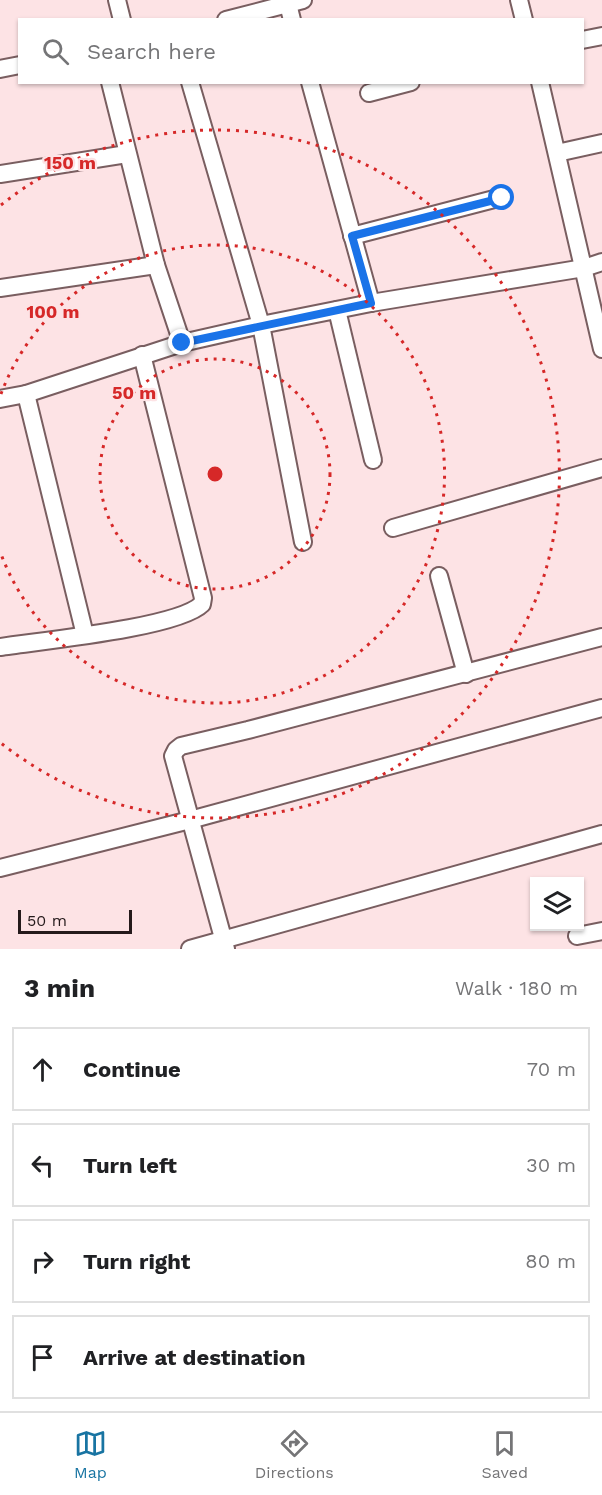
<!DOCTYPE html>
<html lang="en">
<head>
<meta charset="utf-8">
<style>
  :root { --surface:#fff; --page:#f6f6f6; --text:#202124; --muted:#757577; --line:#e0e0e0; --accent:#1874a2 }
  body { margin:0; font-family:"Work Sans",sans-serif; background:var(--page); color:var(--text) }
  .controls { position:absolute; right:18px; bottom:18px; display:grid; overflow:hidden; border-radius:0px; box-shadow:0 2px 4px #0004 }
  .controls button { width:54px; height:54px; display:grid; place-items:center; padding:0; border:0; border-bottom:2px solid var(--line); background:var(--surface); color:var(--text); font:30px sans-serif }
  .scale { position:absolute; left:18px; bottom:15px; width:114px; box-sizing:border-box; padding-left:6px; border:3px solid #251a1b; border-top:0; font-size:16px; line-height:21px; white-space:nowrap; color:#251a1b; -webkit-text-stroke:4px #fde3e5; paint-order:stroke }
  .stop { position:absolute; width:18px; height:18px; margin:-14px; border:4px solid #1a73e8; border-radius:50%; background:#fff }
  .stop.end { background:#1a73e8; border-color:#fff; box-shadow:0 2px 6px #0008 }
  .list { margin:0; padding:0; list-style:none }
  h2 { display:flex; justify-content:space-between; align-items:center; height:78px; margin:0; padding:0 24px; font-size:26px }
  h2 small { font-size:20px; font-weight:400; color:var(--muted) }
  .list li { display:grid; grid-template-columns:39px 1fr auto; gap:18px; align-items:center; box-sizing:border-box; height:84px; margin:0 12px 12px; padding:0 12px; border:2px solid var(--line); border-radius:0px }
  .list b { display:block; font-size:22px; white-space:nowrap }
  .list em { font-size:20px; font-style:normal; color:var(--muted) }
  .icon { flex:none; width:33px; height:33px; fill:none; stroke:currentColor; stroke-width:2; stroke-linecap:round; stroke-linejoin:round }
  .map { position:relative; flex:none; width:602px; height:949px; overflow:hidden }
  .search { position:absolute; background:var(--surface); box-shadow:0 2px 4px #0004; left:18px; right:18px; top:18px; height:66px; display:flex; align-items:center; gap:15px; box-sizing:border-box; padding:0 21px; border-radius:0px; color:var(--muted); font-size:22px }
  .sheet { height:462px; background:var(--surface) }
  nav { display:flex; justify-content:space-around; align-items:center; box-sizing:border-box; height:84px; border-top:2px solid var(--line); background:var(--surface); font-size:16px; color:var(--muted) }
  nav a { display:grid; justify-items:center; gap:3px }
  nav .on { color:var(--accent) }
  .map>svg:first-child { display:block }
</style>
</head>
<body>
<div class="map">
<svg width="602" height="949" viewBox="0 0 602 949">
  <rect width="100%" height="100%" fill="#fde3e5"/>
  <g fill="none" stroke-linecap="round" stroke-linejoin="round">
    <defs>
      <g id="minor">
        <path d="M117,0L122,20"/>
        <path d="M519,0L524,20"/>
        <path d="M288,4L292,20"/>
        <path d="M226,20L303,0"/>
        <path d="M582,40L602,36"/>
        <path d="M0,69L20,65"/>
        <path d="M110,82L156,265L182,343"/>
        <path d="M190,82L261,325L303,542"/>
        <path d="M310,82L371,303"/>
        <path d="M540,82L602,349"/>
        <path d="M369,93L411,82"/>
        <path d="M557,153L602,143"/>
        <path d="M0,174L127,154"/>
        <path d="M352,236L502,197"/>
        <path d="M0,288L156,265"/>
        <path d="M337,310L373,460"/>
        <path d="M26,394L85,635"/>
        <path d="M0,399L26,394L182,343L261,325L371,303L584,268L602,262"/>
        <path d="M393,528L602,468"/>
        <path d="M439,576L466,674"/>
        <path d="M0,647C39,641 178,628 202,604L203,598L142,355"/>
        <path d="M0,868L190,820L602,708"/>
        <path d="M577,936L602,931"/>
        <path d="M190,949L602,834"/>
        <path d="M226,949L173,756L176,750L181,746L248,730L602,637"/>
      </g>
    </defs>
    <use href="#minor" stroke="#795e60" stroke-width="20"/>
    <use href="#minor" stroke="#fff" stroke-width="16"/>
  </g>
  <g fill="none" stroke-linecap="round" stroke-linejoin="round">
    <path stroke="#1a73e8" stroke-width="8" d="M182,343L371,303L352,236L502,198"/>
  </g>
  <g fill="none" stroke="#d62828" stroke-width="3" stroke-dasharray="3 6">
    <circle cx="215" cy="474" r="115"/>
    <path d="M1 394A229 229 0 1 1 1 554"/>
    <path d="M1 205A344 344 0 1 1 1 743"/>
  </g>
  <circle cx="215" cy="474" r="9" fill="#d62828" stroke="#fde3e5" stroke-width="3"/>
  <g font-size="18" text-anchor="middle" font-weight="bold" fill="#d62828" stroke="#fde3e5" stroke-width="4.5" stroke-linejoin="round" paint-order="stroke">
    <text x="70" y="169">150 m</text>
    <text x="53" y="318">100 m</text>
    <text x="134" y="399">50 m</text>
  </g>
</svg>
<div class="controls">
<button><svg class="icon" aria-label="layers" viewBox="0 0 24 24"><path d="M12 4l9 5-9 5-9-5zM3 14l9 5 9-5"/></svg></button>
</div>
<div class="scale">50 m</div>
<div class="stop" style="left:502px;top:198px"></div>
<div class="stop end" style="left:182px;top:343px"></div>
<div class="search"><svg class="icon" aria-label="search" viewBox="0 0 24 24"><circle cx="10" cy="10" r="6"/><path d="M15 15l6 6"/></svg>Search here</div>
</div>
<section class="sheet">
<h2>3 min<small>Walk · 180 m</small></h2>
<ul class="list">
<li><svg class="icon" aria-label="ahead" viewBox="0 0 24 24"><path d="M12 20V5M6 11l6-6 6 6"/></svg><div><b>Continue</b></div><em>70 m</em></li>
<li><svg class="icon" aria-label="left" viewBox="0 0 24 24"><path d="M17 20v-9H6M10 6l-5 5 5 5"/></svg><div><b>Turn left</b></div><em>30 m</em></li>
<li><svg class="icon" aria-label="right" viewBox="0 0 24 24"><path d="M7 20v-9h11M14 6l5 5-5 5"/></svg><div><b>Turn right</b></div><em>80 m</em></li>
<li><svg class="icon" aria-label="arrive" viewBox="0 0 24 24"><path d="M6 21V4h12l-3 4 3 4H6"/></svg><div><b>Arrive at destination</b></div></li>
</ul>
</section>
<nav>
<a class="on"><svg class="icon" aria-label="map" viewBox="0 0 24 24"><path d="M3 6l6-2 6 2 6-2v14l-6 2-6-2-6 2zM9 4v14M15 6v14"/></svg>Map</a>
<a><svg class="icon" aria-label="directions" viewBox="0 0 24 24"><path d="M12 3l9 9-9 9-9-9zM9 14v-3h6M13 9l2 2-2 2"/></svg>Directions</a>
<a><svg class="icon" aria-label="saved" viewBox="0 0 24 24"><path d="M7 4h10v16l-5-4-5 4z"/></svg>Saved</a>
</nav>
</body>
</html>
